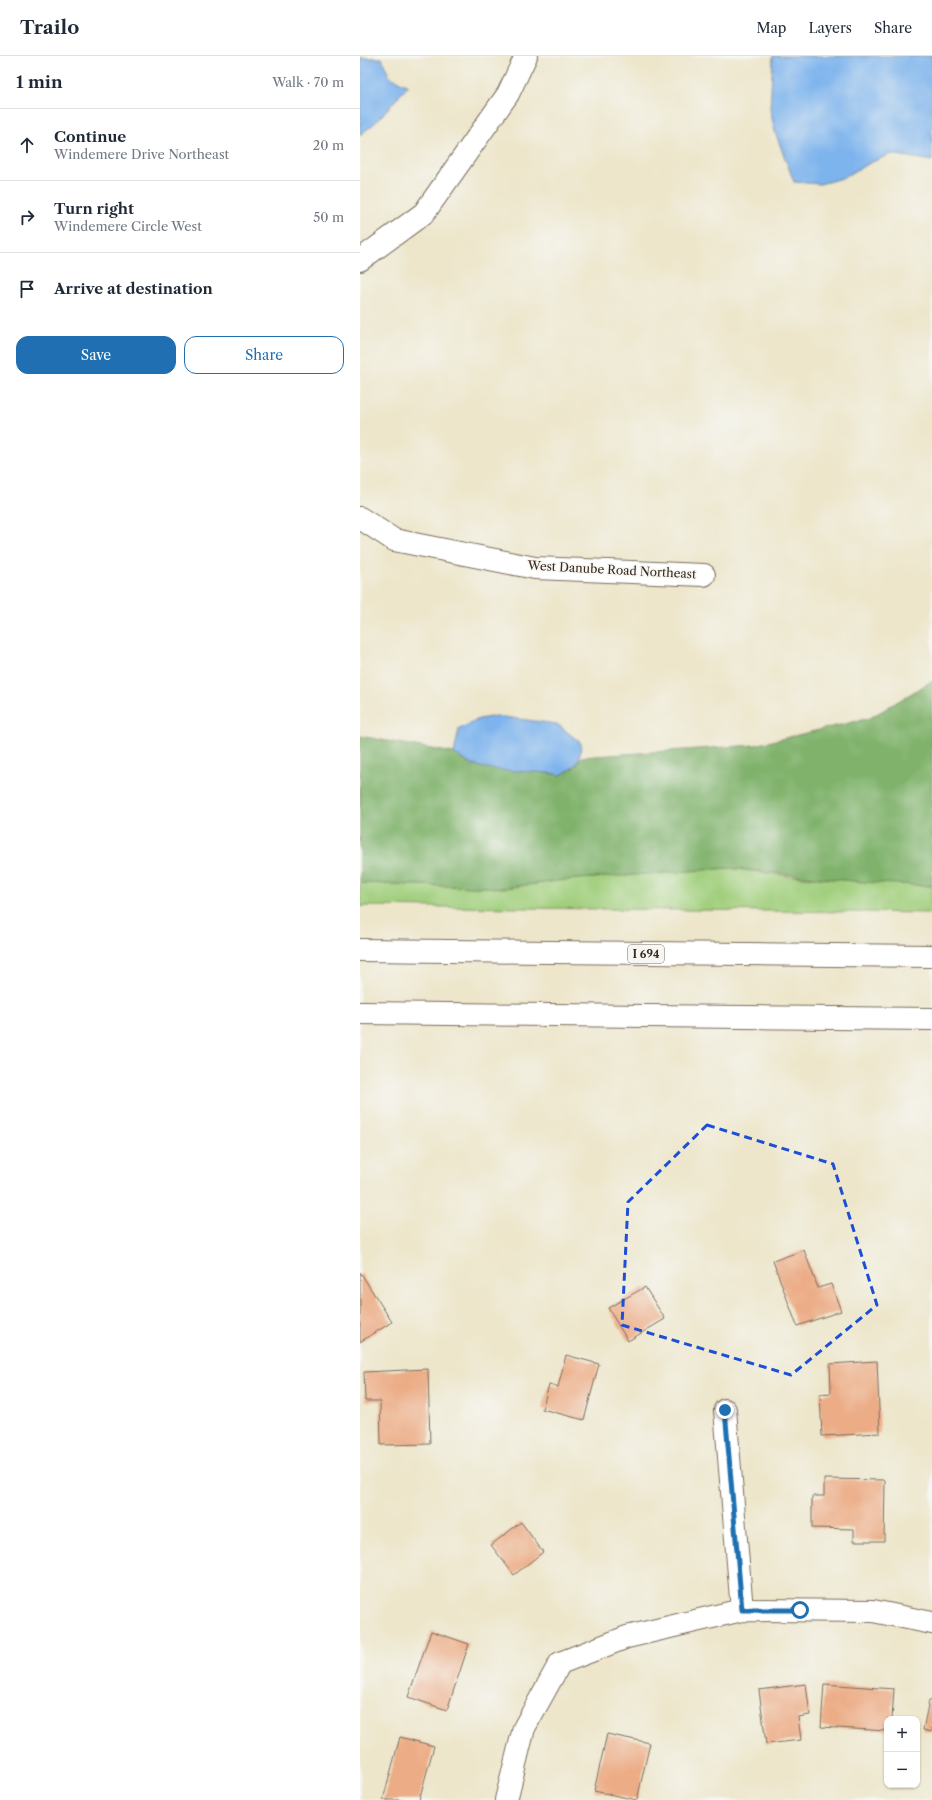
<!DOCTYPE html>
<html lang="en">
<head>
<meta charset="utf-8">
<style>
  :root { --surface:#fff; --page:#f6f6f7; --text:#1f2937; --muted:#747a83; --line:#e0e1e3; --accent:#1f6fb2 }
  body { margin:0; font-family:"Libre Caslon Text",serif; background:var(--page); color:var(--text) }
  .controls { position:absolute; right:12px; bottom:12px; display:grid; overflow:hidden; border-radius:8px; box-shadow:0 1px 3px #0004 }
  .controls button { width:36px; height:36px; display:grid; place-items:center; padding:0; border:0; border-bottom:1px solid var(--line); background:var(--surface); color:var(--text); font:20px sans-serif }
  .stop { position:absolute; width:12px; height:12px; margin:-9px; border:3px solid #1f6fb2; border-radius:50%; background:#fff }
  .stop.end { background:#1f6fb2; border-color:#fff; box-shadow:0 1px 4px #0008 }
  .list { margin:0; padding:0; list-style:none }
  h2 { display:flex; justify-content:space-between; align-items:center; height:52px; margin:0; padding:0 16px; font-size:17px }
  h2 small { font-size:13px; font-weight:400; color:var(--muted) }
  .list li { display:grid; grid-template-columns:26px 1fr auto; gap:12px; align-items:center; box-sizing:border-box; height:72px; padding:0 16px; border-top:1px solid var(--line) }
  .list b { display:block; font-size:15px; white-space:nowrap }
  .list p { margin:0; font-size:13px; white-space:nowrap; color:var(--muted) }
  .list em { font-size:13px; font-style:normal; color:var(--muted) }
  .actions { display:flex; gap:8px; padding:12px 16px }
  .actions a { flex:1; padding:9px 0; border:1px solid var(--accent); border-radius:12px; text-align:center; font-size:14px; color:var(--accent) }
  .actions .main { background:var(--accent); color:#fff }
  .icon { flex:none; width:22px; height:22px; fill:none; stroke:currentColor; stroke-width:2; stroke-linecap:round; stroke-linejoin:round }
  .map { position:relative; flex:none; width:572px; height:1744px; overflow:hidden }
  header { display:flex; align-items:center; gap:24px; box-sizing:border-box; height:56px; padding:0 20px; background:var(--surface); border-bottom:1px solid var(--line) }
  header strong { font-size:19px }
  nav { display:flex; gap:22px; margin-inline-start:auto; font-size:14px }
  main { display:flex }
  aside { flex:1; background:var(--surface) }
  .map>svg:first-child { display:block }
</style>
</head>
<body>
<header>
<strong>Trailo</strong>
<nav><a>Map</a><a>Layers</a><a>Share</a></nav>
</header>
<main>
<aside>
<h2>1 min<small>Walk · 70 m</small></h2>
<ul class="list">
<li><svg class="icon" aria-label="ahead" viewBox="0 0 24 24"><path d="M12 20V5M6 11l6-6 6 6"/></svg><div><b>Continue</b><p>Windemere Drive Northeast</p></div><em>20 m</em></li>
<li><svg class="icon" aria-label="right" viewBox="0 0 24 24"><path d="M7 20v-9h11M14 6l5 5-5 5"/></svg><div><b>Turn right</b><p>Windemere Circle West</p></div><em>50 m</em></li>
<li><svg class="icon" aria-label="arrive" viewBox="0 0 24 24"><path d="M6 21V4h12l-3 4 3 4H6"/></svg><div><b>Arrive at destination</b></div></li>
</ul>
<div class="actions"><a class="main">Save</a><a>Share</a></div>
</aside>
<div class="map">
<svg width="572" height="1744" viewBox="0 0 572 1744">
  <rect width="100%" height="100%" fill="#f6f6f2"/>
  <filter id="ink" filterUnits="userSpaceOnUse"><feTurbulence type="fractalNoise" baseFrequency=".025" numOctaves="2"/><feDisplacementMap in="SourceGraphic" scale="8" xChannelSelector="R" yChannelSelector="G"/><feConvolveMatrix kernelMatrix="1 2 1 2 8 2 1 2 1" color-interpolation-filters="sRGB"/></filter>
  <filter id="wash" filterUnits="userSpaceOnUse"><feTurbulence type="fractalNoise" baseFrequency=".012" numOctaves="4" result="noise"/><feDisplacementMap in="SourceGraphic" scale="16" xChannelSelector="R" yChannelSelector="G"/><feGaussianBlur stdDeviation="0.9" result="paint"/><feColorMatrix in="noise" values="0 0 0 0 0 0 0 0 0 0 0 0 0 0 0 0 0 1.4 0 .05"/><feComposite in="paint" operator="in"/></filter>
  <g filter="url(#wash)">
    <rect width="100%" height="100%" fill="#ede6cb"/>
    <path fill="#a1cf7d" stroke="#6e7c4e" d="M369,812L429,820L572,830V857L0,850V827L144,832L205,824Z"/>
    <path fill="#80b26c" stroke="#5e6e45" d="M572,625V830L502,826L369,812L205,824L144,832L0,827V680L94,697L107,706L201,719L215,711L221,701L395,689L510,662Z"/>
    <g fill="#7eb4ed" stroke="#5c6f86">
      <path d="M413,0H572V105L531,98L510,107L482,122L460,128L434,126L415,76L410,53Z"/>
      <path d="M0,2H22L29,20L48,30L15,67L0,79Z"/>
      <path d="M136,660L197,668L221,687C220,706 218,709 201,719C174,713 130,718 107,706C102,703 98,700 94,697L99,673L119,663Z"/>
    </g>
    <g id="blocks">
      <g fill="#ecac85">
        <path d="M444,1194L458,1232L471,1228L481,1255L437,1270L413,1205Z"/>
        <path d="M0,1216L32,1266L0,1286Z"/>
        <path d="M285,1231L305,1263L268,1285L248,1252Z"/>
        <path d="M206,1299L239,1308L224,1364L182,1353L189,1329L198,1331Z"/>
        <path d="M517,1305L520,1377L462,1380L460,1338L471,1337L470,1308Z"/>
        <path d="M68,1313L70,1388L21,1389L20,1345H5L4,1316Z"/>
        <path d="M464,1423L525,1424L524,1485H494V1473L452,1472V1440H464Z"/>
        <path d="M161,1466L183,1496L154,1519L131,1489Z"/>
        <path d="M71,1575L109,1588L87,1654L48,1641Z"/>
        <path d="M446,1628L450,1659L438,1661L441,1684L406,1688L399,1634Z"/>
        <path d="M464,1628L534,1633L532,1663H527V1675L461,1671Z"/>
        <path d="M569,1644H572V1676L563,1674Z"/>
        <path d="M247,1678L290,1687L277,1744L234,1735Z"/>
        <path d="M40,1681L74,1690L59,1744H23Z"/>
      </g>
    </g>
  </g>
  <g filter="url(#ink)">
    <use href="#blocks" fill-opacity="0" stroke="#796c5b" stroke-width="1"/>
    <g fill="none" stroke-linecap="round" stroke-linejoin="round">
      <defs>
        <g id="minor">
          <path d="M0,204L64,157L148,38L166,0"/>
          <path d="M0,462L34,484L175,512L344,519"/>
          <path d="M365,1354L382,1554"/>
          <path d="M146,1744L164,1672L200,1607L267,1581L382,1554L513,1555L572,1567"/>
        </g>
        <g id="motorway">
          <path d="M0,894L572,900"/>
          <path d="M0,957L572,963"/>
        </g>
      </defs>
      <use href="#minor" stroke="#796c5b" stroke-width="24"/>
      <use href="#motorway" stroke="#796c5b" stroke-width="24"/>
      <use href="#minor" stroke="#fff" stroke-width="22"/>
      <use href="#motorway" stroke="#fff" stroke-width="22"/>
    </g>
  </g>
  <g fill="none" stroke-linecap="round" stroke-linejoin="round" filter="url(#ink)">
    <path stroke="#1f6fb2" stroke-width="5" d="M365,1354L382,1554H440"/>
  </g>
  <path fill="none" stroke="#1d4ed8" stroke-width="3" stroke-dasharray="8 5" stroke-linejoin="round" d="M347,1069L473,1108L517,1249L431,1319L262,1269L268,1146Z"/>
  <g text-anchor="middle" stroke-width="3" stroke-linejoin="round" paint-order="stroke">
    <rect fill="#f6f6f2" stroke="#73675e" stroke-width="1" x="268" y="889" width="36" height="18" rx="3"/>
    <g font-size="11" font-weight="bold" fill="#3b2a1e">
      <text x="286" y="902">I 694</text>
    </g>
    <g font-size="12" fill="#3b2a1e" stroke="#f6f6f2">
      <text transform="translate(252 514) rotate(3)" y="4">West Danube Road Northeast</text>
    </g>
  </g>
</svg>
<div class="controls">
<button>+</button>
<button>−</button>
</div>
<div class="stop" style="left:440px;top:1554px"></div>
<div class="stop end" style="left:365px;top:1354px"></div>
</div>
</main>
</body>
</html>
